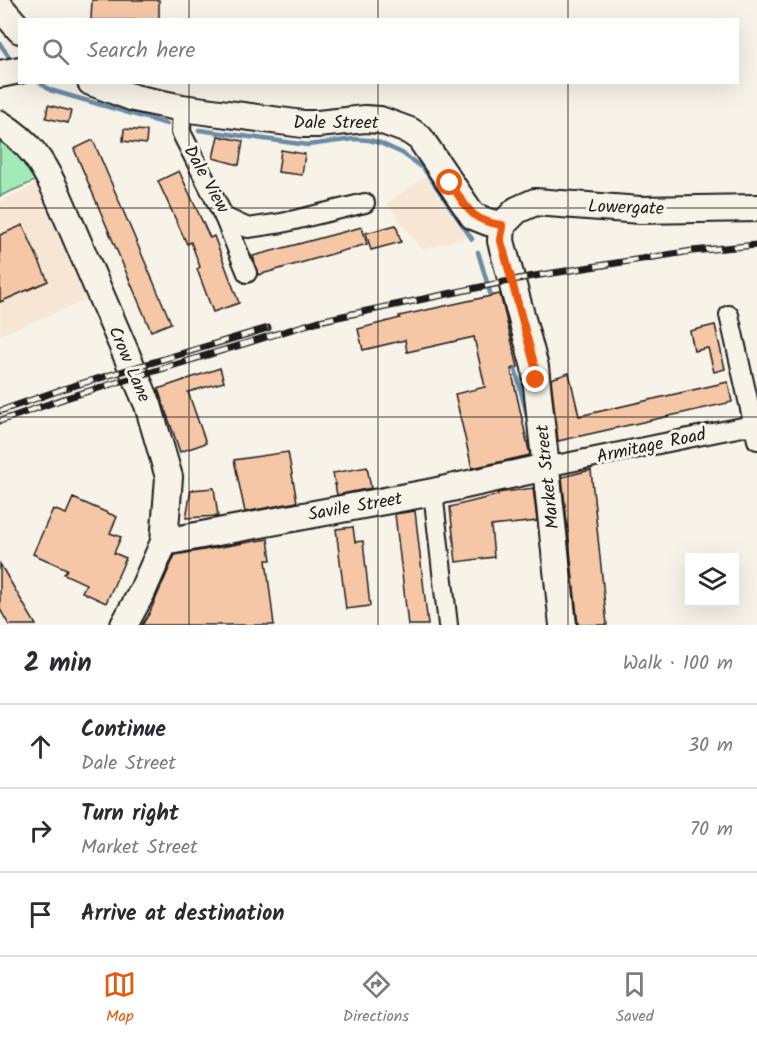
<!DOCTYPE html>
<html lang="en">
<head>
<meta charset="utf-8">
<style>
  :root { --surface:#fff; --page:#f7f7f7; --text:#2b2b33; --muted:#7c7c81; --line:#e1e1e2; --accent:#ea580c }
  body { margin:0; font-family:Kalam,sans-serif; background:var(--page); color:var(--text) }
  .controls { position:absolute; right:18px; bottom:18px; display:grid; overflow:hidden; border-radius:0px; box-shadow:0 6px 24px #0002 }
  .controls button { width:54px; height:54px; display:grid; place-items:center; padding:0; border:0; border-bottom:2px solid var(--line); background:var(--surface); color:var(--text); font:30px sans-serif }
  .stop { position:absolute; width:18px; height:18px; margin:-14px; border:4px solid #ea580c; border-radius:50%; background:#fff }
  .stop.end { background:#ea580c; border-color:#fff; box-shadow:0 2px 6px #0008 }
  .list { margin:0; padding:0; list-style:none }
  h2 { display:flex; justify-content:space-between; align-items:center; height:78px; margin:0; padding:0 24px; font-size:26px }
  h2 small { font-size:20px; font-weight:400; color:var(--muted) }
  .list li { display:grid; grid-template-columns:39px 1fr auto; gap:18px; align-items:center; box-sizing:border-box; height:84px; padding:0 24px; border-top:2px solid var(--line) }
  .list b { display:block; font-size:22px; white-space:nowrap }
  .list p { margin:0; font-size:20px; white-space:nowrap; color:var(--muted) }
  .list em { font-size:20px; font-style:normal; color:var(--muted) }
  .icon { flex:none; width:33px; height:33px; fill:none; stroke:currentColor; stroke-width:2; stroke-linecap:round; stroke-linejoin:round }
  .map { position:relative; flex:none; width:757px; height:625px; overflow:hidden }
  .search { position:absolute; background:var(--surface); box-shadow:0 6px 24px #0002; left:18px; right:18px; top:18px; height:66px; display:flex; align-items:center; gap:15px; box-sizing:border-box; padding:0 21px; border-radius:0px; color:var(--muted); font-size:22px }
  .sheet { height:330px; background:var(--surface) }
  nav { display:flex; justify-content:space-around; align-items:center; box-sizing:border-box; height:84px; border-top:2px solid var(--line); background:var(--surface); font-size:16px; color:var(--muted) }
  nav a { display:grid; justify-items:center; gap:3px }
  nav .on { color:var(--accent) }
  .map>svg:first-child { display:block }
</style>
</head>
<body>
<div class="map">
<svg width="757" height="625" viewBox="0 0 757 625">
  <rect width="100%" height="100%" fill="#f7f3e8"/>
  <filter id="ink" filterUnits="userSpaceOnUse"><feTurbulence type="fractalNoise" baseFrequency=".0167" numOctaves="2"/><feDisplacementMap in="SourceGraphic" scale="12" xChannelSelector="R" yChannelSelector="G"/><feConvolveMatrix kernelMatrix="1 2 1 2 8 2 1 2 1" color-interpolation-filters="sRGB"/></filter>
  <g filter="url(#ink)">
    <g fill="#f7e6d4">
      <path d="M425,177L467,237L422,250L387,203Z"/>
      <path d="M37,184L86,300L0,335V201Z"/>
    </g>
    <path fill="#a2ebb9" stroke="#5f846a" stroke-width="1.5" d="M0,135L11,145L35,181L0,196Z"/>
    <g fill="none" stroke-linecap="round" stroke-linejoin="round">
      <g stroke="#6b8ca4" stroke-width="4.5">
        <path d="M0,44L10,58"/>
        <path d="M39,82L50,90L167,124"/>
        <path d="M199,130L308,145L354,139L369,140L380,143L402,153L424,169L472,239"/>
        <path d="M478,252L491,296"/>
        <path d="M515,368L528,419L532,422"/>
      </g>
    </g>
    <g fill="#f6c7a6" stroke="#1c1c1c" stroke-width="1.5">
      <path d="M92,0H159V20H91Z"/>
      <path d="M48,105L71,111L68,123L46,118Z"/>
      <path d="M124,129L147,131L146,144L123,141Z"/>
      <path d="M218,136L243,141L239,165L213,158Z"/>
      <path d="M93,140L171,323L151,331L74,149Z"/>
      <path d="M281,150L305,154L302,175L278,172Z"/>
      <path d="M179,171L210,238L214,236L239,303L213,312L197,269L200,267L191,242L187,244L158,181Z"/>
      <path d="M23,225L48,281L0,302V235Z"/>
      <path d="M396,225L401,242L371,250L366,233Z"/>
      <path d="M362,227L367,244L258,275L253,256Z"/>
      <path d="M500,294L518,367L511,369L530,455L472,468L455,394L485,387L474,337L407,352L405,340L363,350L358,329L400,318L399,316Z"/>
      <path d="M715,325L725,369L714,372L708,348L694,351L690,331Z"/>
      <path d="M220,368L224,382L188,392L206,443L180,452L158,389Z"/>
      <path d="M569,373L579,416L728,382L732,402L558,441L551,379Z"/>
      <path d="M288,452L297,502L245,512L234,460Z"/>
      <path d="M367,467L371,488L337,495L333,473Z"/>
      <path d="M591,470L607,625H578L562,477Z"/>
      <path d="M214,488L218,516L186,518L191,490Z"/>
      <path d="M533,488L537,521L491,526L494,557L456,562L450,507L498,495L497,493Z"/>
      <path d="M73,498L117,517L110,533L121,537L114,553L126,558L106,603L82,592L86,584L64,574L67,569L33,554L53,509L66,514Z"/>
      <path d="M415,511L428,625H408L395,514Z"/>
      <path d="M353,527L355,542L363,541L370,606L346,609L336,529Z"/>
      <path d="M268,539L271,560H266L274,625H142L149,614L175,555Z"/>
      <path d="M0,564L36,625H9L0,609Z"/>
    </g>
    <g fill="none" stroke-linecap="round" stroke-linejoin="round">
      <defs>
        <g id="street">
          <path d="M182,108L181,132L224,217L248,228L282,223L365,203"/>
          <path d="M224,217L247,273"/>
          <path d="M729,315L757,440"/>
          <path d="M546,467L757,424"/>
          <path d="M433,492L448,625"/>
        </g>
        <g id="secondary">
          <path d="M0,7L20,30"/>
          <path d="M0,74L20,70"/>
          <path d="M91,82L134,98L182,108L303,124H318L365,119L380,120L410,131L420,138L473,216L488,222L502,225"/>
          <path d="M0,124C30,143 41,160 56,191L148,405L169,477L164,542L142,592L124,625"/>
          <path d="M502,225L501,241L535,367L563,625"/>
          <path d="M502,225L517,210L535,202L640,210L757,208"/>
          <path d="M164,542L433,492L546,467"/>
        </g>
      </defs>
      <use href="#street" stroke="#1c1c1c" stroke-width="22"/>
      <use href="#secondary" stroke="#1c1c1c" stroke-width="30"/>
      <use href="#street" stroke="#f7f3e8" stroke-width="18"/>
      <use href="#secondary" stroke="#f7f3e8" stroke-width="26"/>
      <defs>
        <g id="rail">
          <path d="M0,411L63,389L268,328"/>
          <path d="M0,421L66,398L319,321L528,277L692,251L757,245"/>
        </g>
      </defs>
      <use href="#rail" stroke="#1c1c1c" stroke-width="7"/>
      <use href="#rail" stroke="#f7f3e8" stroke-width="4.5" stroke-dasharray="14" stroke-linecap="butt"/>
    </g>
  </g>
  <g fill="none" stroke-linecap="round" stroke-linejoin="round" filter="url(#ink)">
    <path stroke="#ea580c" stroke-width="8" d="M450,183C468,208 469,220 502,225L501,241L535,367L536,380"/>
  </g>
  <path fill="none" stroke="#1c1c1c" stroke-width="1.5" stroke-opacity="0.55" d="M189,0V20M378,0V20M568,0V20M189,82V625M378,82V625M568,82V625M0,208H757M0,417H757"/>
  <g text-anchor="middle" stroke-width="6" stroke-linejoin="round" paint-order="stroke">
    <g font-size="18" fill="#1c1c1c" stroke="#f7f3e8">
      <text x="336" y="128">Dale Street</text>
      <text transform="translate(207 179) rotate(61)" y="6">Dale View</text>
      <text transform="translate(626 207) rotate(2)" y="6">Lowergate</text>
      <text transform="translate(130 364) rotate(67)" y="6">Crow Lane</text>
      <text transform="translate(651 445) rotate(-12)" y="6">Armitage Road</text>
      <text transform="translate(547 477) rotate(-96)" y="6">Market Street</text>
      <text transform="translate(355 506) rotate(-10)" y="6">Savile Street</text>
    </g>
  </g>
</svg>
<div class="controls">
<button><svg class="icon" aria-label="layers" viewBox="0 0 24 24"><path d="M12 4l9 5-9 5-9-5zM3 14l9 5 9-5"/></svg></button>
</div>
<div class="stop" style="left:450px;top:183px"></div>
<div class="stop end" style="left:536px;top:380px"></div>
<div class="search"><svg class="icon" aria-label="search" viewBox="0 0 24 24"><circle cx="10" cy="10" r="6"/><path d="M15 15l6 6"/></svg>Search here</div>
</div>
<section class="sheet">
<h2>2 min<small>Walk · 100 m</small></h2>
<ul class="list">
<li><svg class="icon" aria-label="ahead" viewBox="0 0 24 24"><path d="M12 20V5M6 11l6-6 6 6"/></svg><div><b>Continue</b><p>Dale Street</p></div><em>30 m</em></li>
<li><svg class="icon" aria-label="right" viewBox="0 0 24 24"><path d="M7 20v-9h11M14 6l5 5-5 5"/></svg><div><b>Turn right</b><p>Market Street</p></div><em>70 m</em></li>
<li><svg class="icon" aria-label="arrive" viewBox="0 0 24 24"><path d="M6 21V4h12l-3 4 3 4H6"/></svg><div><b>Arrive at destination</b></div></li>
</ul>
</section>
<nav>
<a class="on"><svg class="icon" aria-label="map" viewBox="0 0 24 24"><path d="M3 6l6-2 6 2 6-2v14l-6 2-6-2-6 2zM9 4v14M15 6v14"/></svg>Map</a>
<a><svg class="icon" aria-label="directions" viewBox="0 0 24 24"><path d="M12 3l9 9-9 9-9-9zM9 14v-3h6M13 9l2 2-2 2"/></svg>Directions</a>
<a><svg class="icon" aria-label="saved" viewBox="0 0 24 24"><path d="M7 4h10v16l-5-4-5 4z"/></svg>Saved</a>
</nav>
</body>
</html>
